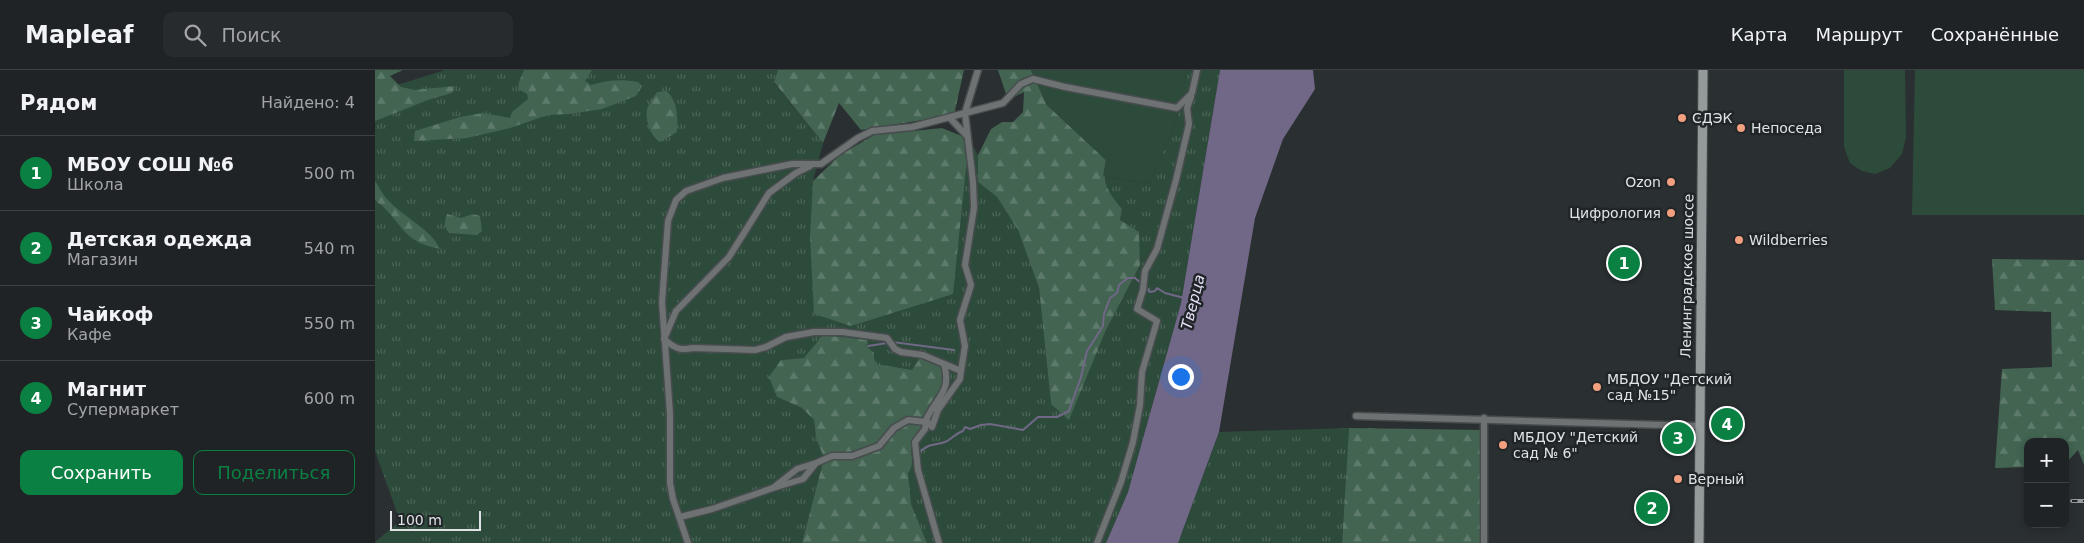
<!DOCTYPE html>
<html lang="ru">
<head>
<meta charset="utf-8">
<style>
  :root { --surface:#202325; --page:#282b2d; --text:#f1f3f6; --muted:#a2a4a7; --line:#3d4042; --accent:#0b8043 }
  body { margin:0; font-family:"DejaVu Sans",sans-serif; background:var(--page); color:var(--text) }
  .controls { position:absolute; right:15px; bottom:15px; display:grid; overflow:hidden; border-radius:10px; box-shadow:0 2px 8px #0003 }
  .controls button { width:45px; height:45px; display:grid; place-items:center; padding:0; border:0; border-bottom:1px solid var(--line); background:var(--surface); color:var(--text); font:25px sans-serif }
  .scale { position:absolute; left:15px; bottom:12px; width:91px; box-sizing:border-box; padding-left:5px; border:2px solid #e0e3e5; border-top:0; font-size:14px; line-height:18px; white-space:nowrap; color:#e0e3e5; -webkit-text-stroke:4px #202527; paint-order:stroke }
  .you { position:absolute; left:805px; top:306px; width:18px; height:18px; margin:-12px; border:4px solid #fff; border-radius:50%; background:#1a73e8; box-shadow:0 0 0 8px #1a73e833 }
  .badge { display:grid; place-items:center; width:32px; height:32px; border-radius:50%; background:var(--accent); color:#fff; font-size:16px; font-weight:700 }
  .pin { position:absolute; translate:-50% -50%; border:2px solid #fff; box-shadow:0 1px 5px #0006 }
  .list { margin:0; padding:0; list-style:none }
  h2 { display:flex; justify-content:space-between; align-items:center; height:65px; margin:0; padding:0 20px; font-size:21px }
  h2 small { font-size:16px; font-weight:400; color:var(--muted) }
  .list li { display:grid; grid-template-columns:32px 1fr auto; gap:15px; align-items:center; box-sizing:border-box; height:75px; padding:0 20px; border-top:1px solid var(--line) }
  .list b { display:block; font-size:19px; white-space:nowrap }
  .list p { margin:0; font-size:16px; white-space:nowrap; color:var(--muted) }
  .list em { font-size:16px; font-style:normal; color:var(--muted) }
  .actions { display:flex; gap:10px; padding:15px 20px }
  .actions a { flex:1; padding:11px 0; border:1px solid var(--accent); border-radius:10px; text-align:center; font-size:18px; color:var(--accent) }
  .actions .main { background:var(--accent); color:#fff }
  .icon { flex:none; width:28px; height:28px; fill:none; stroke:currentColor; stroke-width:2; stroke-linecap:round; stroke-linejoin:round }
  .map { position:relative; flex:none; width:1709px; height:473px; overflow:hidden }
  header { display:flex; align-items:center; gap:30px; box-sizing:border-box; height:70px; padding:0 25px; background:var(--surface); border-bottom:1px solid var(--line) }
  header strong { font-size:24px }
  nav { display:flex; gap:28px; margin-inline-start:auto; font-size:18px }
  .search { width:350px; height:45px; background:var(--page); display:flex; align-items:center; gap:12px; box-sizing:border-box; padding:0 18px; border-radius:10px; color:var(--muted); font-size:19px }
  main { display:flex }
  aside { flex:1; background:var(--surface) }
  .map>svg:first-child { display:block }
</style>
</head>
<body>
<header>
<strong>Mapleaf</strong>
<div class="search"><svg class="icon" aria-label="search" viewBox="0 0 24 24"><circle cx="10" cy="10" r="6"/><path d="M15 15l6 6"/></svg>Поиск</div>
<nav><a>Карта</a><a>Маршрут</a><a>Сохранённые</a></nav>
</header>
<main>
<aside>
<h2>Рядом<small>Найдено: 4</small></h2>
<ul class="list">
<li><span class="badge">1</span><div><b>МБОУ СОШ №6</b><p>Школа</p></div><em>500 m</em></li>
<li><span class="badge">2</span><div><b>Детская одежда</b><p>Магазин</p></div><em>540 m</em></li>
<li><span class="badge">3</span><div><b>Чайкоф</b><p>Кафе</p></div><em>550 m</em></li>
<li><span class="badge">4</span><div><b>Магнит</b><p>Супермаркет</p></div><em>600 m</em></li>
</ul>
<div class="actions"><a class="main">Сохранить</a><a>Поделиться</a></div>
</aside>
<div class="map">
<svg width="1709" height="473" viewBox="0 0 1709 473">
  <defs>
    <pattern id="grass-tufts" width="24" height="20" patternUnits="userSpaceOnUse" patternTransform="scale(1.25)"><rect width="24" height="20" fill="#2d4b3b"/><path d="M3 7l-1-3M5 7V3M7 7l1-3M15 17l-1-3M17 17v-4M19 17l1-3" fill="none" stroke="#4b6557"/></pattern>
    <pattern id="forest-firs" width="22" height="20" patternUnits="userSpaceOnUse" patternTransform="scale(1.25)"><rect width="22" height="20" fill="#426451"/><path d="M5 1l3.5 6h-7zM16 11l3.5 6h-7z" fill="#5d7a6a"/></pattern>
  </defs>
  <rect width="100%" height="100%" fill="#2a2f31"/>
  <g fill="url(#grass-tufts)">
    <path d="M70,0H403L399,13L448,73L438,111L476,256L510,244L594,69L603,85V112L622,127L643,160L664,218L676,334L730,262L765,195L745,150L747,139L733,122L728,106L774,114L802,49L812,0H845L806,233L753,422L731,473H552L536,434L429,288L406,290L402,327L427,338L439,350L441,368L449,388L427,473H49L25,451L0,381V22Z"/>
    <path d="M974,358L967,473H803L844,362Z"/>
  </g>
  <g fill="url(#forest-firs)">
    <path d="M0,0H28L15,6L26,17L40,20L80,16L77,23L53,30L0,51Z"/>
    <path d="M149,0H217L210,11L216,15C232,10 246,9 263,12L267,16L261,26L227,39L194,44L173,45L135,58L92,68L39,71L40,61L85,47L108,43L135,48L137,42L153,29L152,24L143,19L144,12Z"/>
    <path d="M403,0H589L579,45L486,60L464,33L448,73L399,12Z"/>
    <path d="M623,0H656L672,35L731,90C727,115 732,120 747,139L745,150L764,162L765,195L730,262L694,350L676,334L664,218L643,160L622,127L603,112V85L616,59L627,52H638L648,42L649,22L633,30Z"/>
    <path d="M291,21C303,30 303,48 302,62L285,72C276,67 270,50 272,40C273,33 279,27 282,22Z"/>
    <path d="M567,58L594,69L578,224L476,256L439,244L435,167L438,111L465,85L499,65Z"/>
    <path d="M0,111C4,117 8,125 13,130C28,147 56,159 65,179C24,171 29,152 0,130Z"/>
    <path d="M72,144L86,148L98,144L105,146L107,161L102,165L74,163C69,156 69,152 72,144Z"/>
    <path d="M1617,189L1709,190V395L1703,380L1690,394V372H1653V397L1620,398L1627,299L1677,297L1676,242L1620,240Z"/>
    <path d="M448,265L492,270L493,273L491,276L499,283V288L501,294L537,300L545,288C590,300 566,320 550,347C548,351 548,356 546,361C544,366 539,369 537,374C534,384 541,393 533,403L536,434L552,473H427L449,388L441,368L439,350L427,338L402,327L394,307L406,290L429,288Z"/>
    <path d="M974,358L1109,360V473H967Z"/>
  </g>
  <g fill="#2d4b3b">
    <path d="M656,0H812L802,49L774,114L728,106L731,90L672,35Z"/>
    <path d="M1469,0H1530L1531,67L1527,84L1515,98L1500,104L1487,101L1475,93L1469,77Z"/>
    <path d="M1540,0H1709V145H1537Z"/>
    <path d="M25,451L49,473H0V472Z"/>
  </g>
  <path fill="#716787" d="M845,0H938L940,19L908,69L880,148L844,362L803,473H731L753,422L806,233Z"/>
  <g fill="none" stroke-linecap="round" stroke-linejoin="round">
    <g stroke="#716787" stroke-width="2">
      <path d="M770,216L775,222L780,221L782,218L790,223L809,228"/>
      <path d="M517,272L579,280"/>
      <path d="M493,276L512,273"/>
      <path d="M546,381C556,372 560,376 570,372C576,370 579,364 588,361L590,357L595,359L606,355L615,354L648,360L663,347H682L694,341L706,307L712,281L728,256L729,244L735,228L742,223L744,215L749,211L753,208H760L766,213"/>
    </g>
    <defs>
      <g id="minor">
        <path d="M575,48L591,65"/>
        <path d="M435,96L421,103L394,123L354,187L301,241L289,269C299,278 305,281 318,278L380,280L391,277L411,267L439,262H467L512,268L520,279L526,282L548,285L586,301L585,309L563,340L557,357L551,350C562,326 577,322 569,294"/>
        <path d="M586,301L590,276L585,250L596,215L590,195L599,138L598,112L590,43L603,0"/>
        <path d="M981,346L1325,356"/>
        <path d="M441,393L422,399L398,418L428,409L441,393L457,386H477L504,376L519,358L533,350L551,352L550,359L540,372L543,400L564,473"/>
        <path d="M305,447L337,439L398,418"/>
        <path d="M313,473L298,429L295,413V344L287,232L293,151L301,130L311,121L348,108L417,94H446L483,68L497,61L537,57L628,33L646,14L658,9L690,17L802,38L817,23L822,0"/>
        <path d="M722,473L746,412L758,372L765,335L767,302L782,251L762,239L768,220L770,201L782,179L801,110L814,54L812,38L816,27"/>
        <path d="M1109,473V348"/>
      </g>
      <path id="secondary" d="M1324,473L1328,0"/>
    </defs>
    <use href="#minor" stroke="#474c4e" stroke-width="9"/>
    <use href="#secondary" stroke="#474c4e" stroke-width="11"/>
    <use href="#minor" stroke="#6f7272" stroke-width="6"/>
    <use href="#secondary" stroke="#949999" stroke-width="9"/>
    <defs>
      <path id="rail" d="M1697,431H1709"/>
    </defs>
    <use href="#rail" stroke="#979b9d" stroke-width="4"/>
    <use href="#rail" stroke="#202527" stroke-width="2" stroke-dasharray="5.5" stroke-linecap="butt"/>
  </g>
  <g fill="#f2a07f" stroke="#202527" stroke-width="2">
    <circle cx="1307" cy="48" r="5"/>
    <circle cx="1366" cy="58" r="5"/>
    <circle cx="1296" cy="112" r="5"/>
    <circle cx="1296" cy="143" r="5"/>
    <circle cx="1364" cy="170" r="5"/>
    <circle cx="1222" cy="317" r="5"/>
    <circle cx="1128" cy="375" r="5"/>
    <circle cx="1303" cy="409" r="5"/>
  </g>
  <g text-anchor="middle" stroke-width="5" stroke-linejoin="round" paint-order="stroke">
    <g font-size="14" fill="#e0e3e5" stroke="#202527" text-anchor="start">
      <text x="1317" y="53">СДЭК</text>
      <text x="1376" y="63">Непоседа</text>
      <text x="1286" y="117" text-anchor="end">Ozon</text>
      <text x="1286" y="148" text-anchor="end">Цифрология</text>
      <text x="1374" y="175">Wildberries</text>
      <text x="1232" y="314">МБДОУ "Детский<tspan x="1232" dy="16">сад №15"</tspan></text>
      <text x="1138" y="372">МБДОУ "Детский<tspan x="1138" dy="16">сад № 6"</tspan></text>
      <text x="1313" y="414">Верный</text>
    </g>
    <g font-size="14" fill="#e0e3e5" stroke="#202527">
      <text transform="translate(1312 206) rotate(-89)" y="5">Ленинградское шоссе</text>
    </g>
    <g font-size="15" font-style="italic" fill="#e6dff7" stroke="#202527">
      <text transform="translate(818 232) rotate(-76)" y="5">Тверца</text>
    </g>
  </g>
</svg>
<div class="controls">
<button>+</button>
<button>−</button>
</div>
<div class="scale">100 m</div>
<div class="you"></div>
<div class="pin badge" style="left:1249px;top:193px">1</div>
<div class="pin badge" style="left:1277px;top:438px">2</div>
<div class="pin badge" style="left:1303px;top:368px">3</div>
<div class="pin badge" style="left:1352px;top:354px">4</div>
</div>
</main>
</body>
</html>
